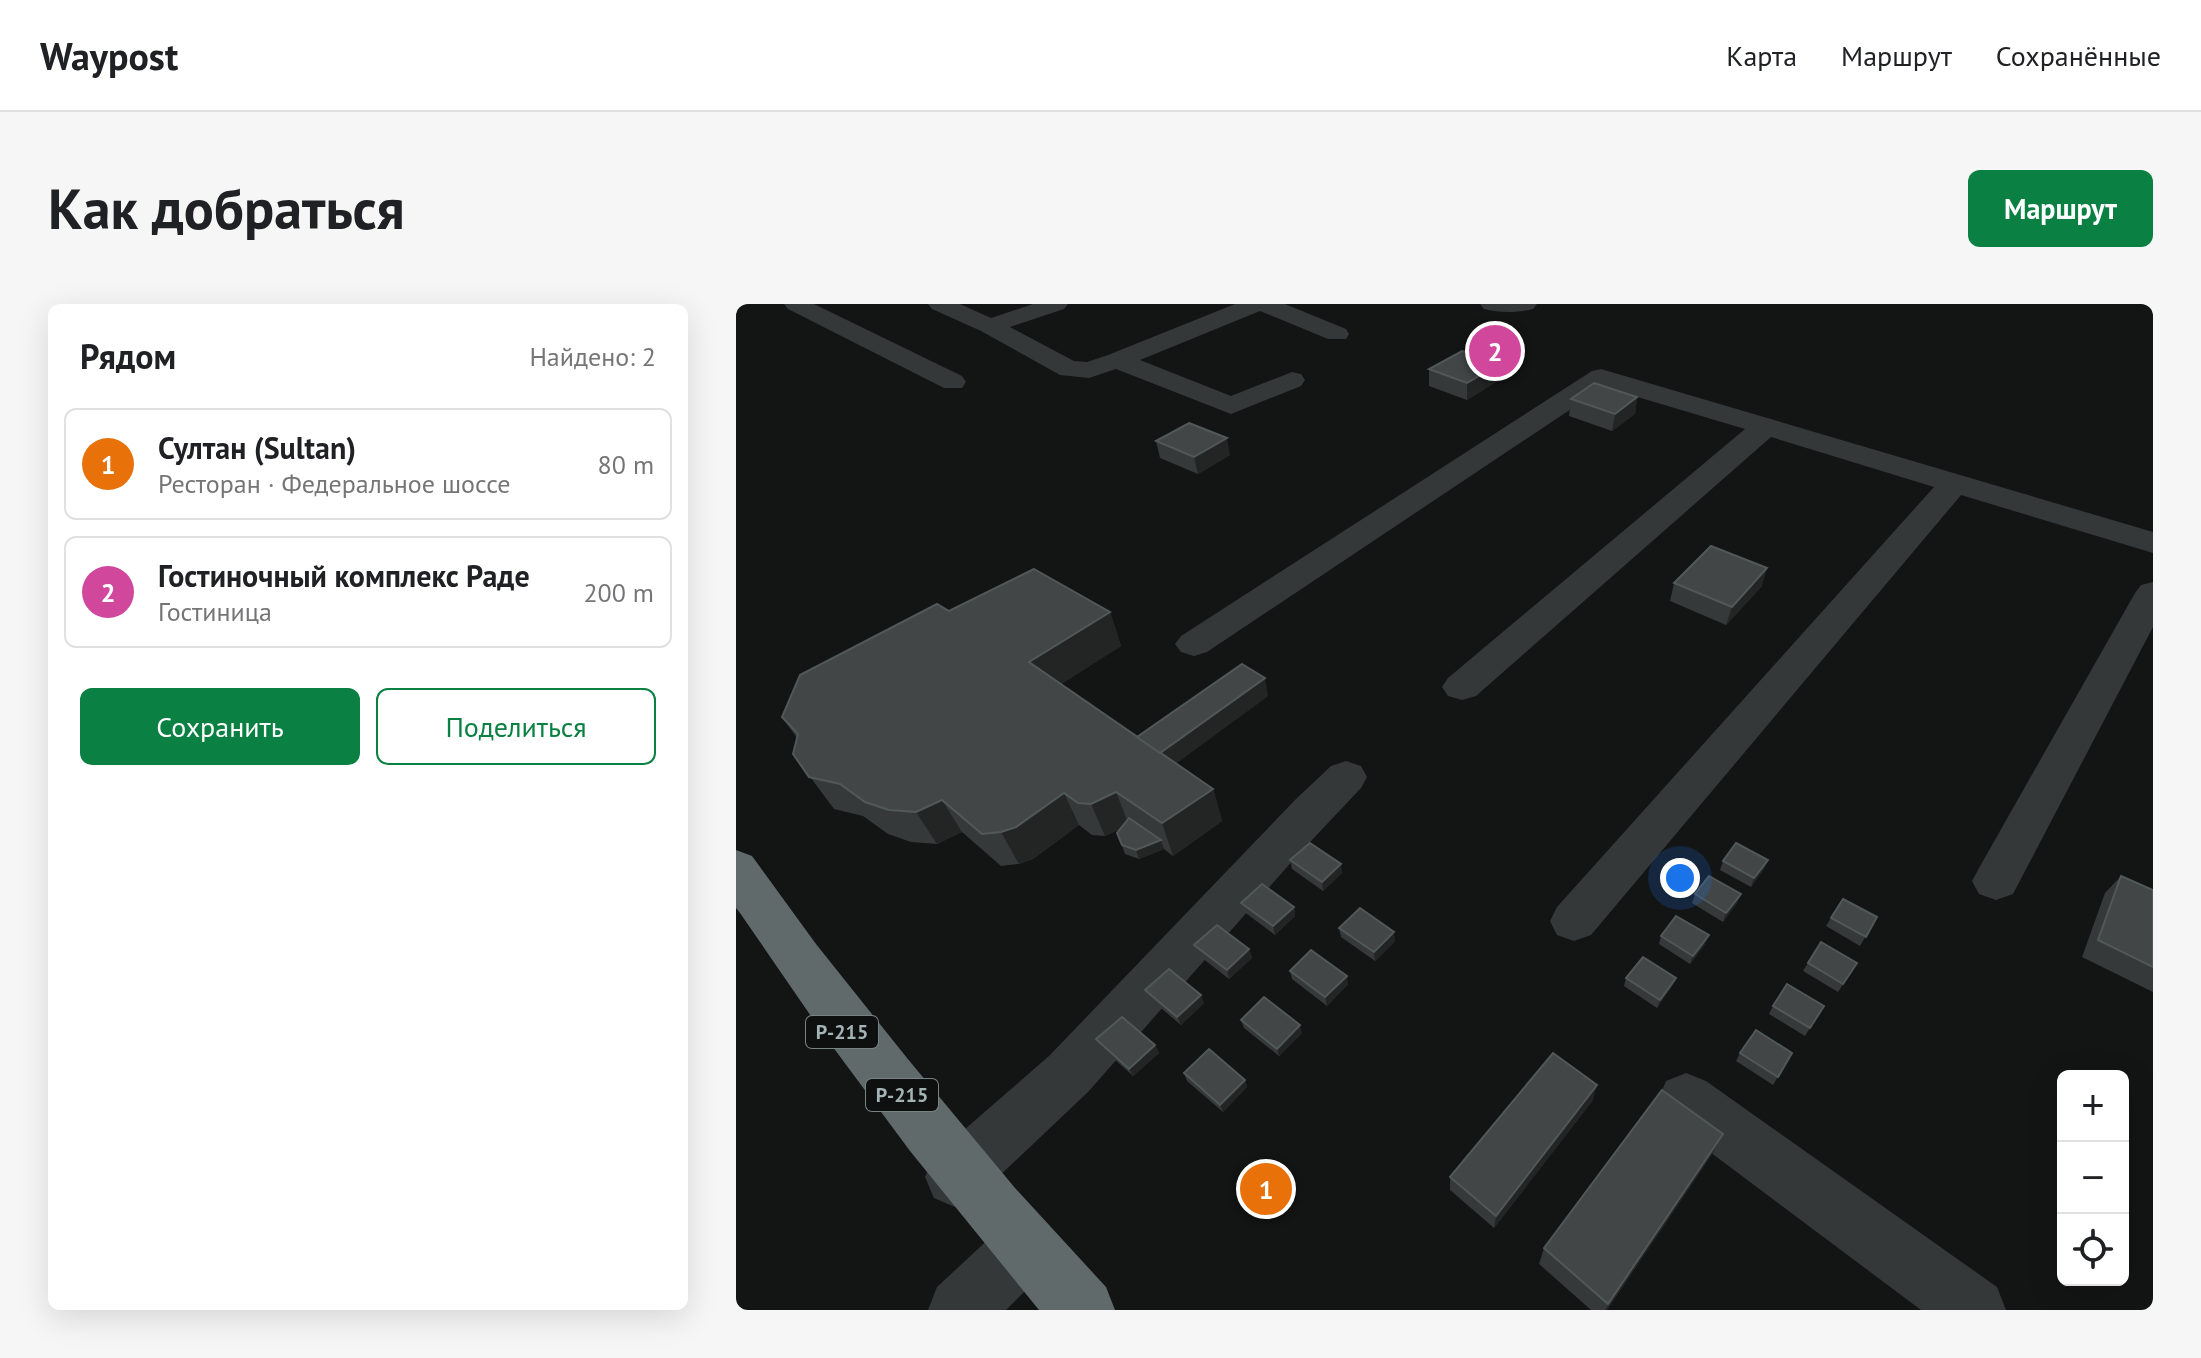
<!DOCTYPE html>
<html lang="ru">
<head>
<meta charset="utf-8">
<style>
  :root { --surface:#fff; --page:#f6f6f6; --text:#202124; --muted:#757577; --line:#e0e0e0; --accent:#0b8043 }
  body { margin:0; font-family:"PT Sans",sans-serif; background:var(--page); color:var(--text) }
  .controls { position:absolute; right:24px; bottom:24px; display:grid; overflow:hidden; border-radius:12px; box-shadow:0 8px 32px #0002 }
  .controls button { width:72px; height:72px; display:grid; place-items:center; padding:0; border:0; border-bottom:2px solid var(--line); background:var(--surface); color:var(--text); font:40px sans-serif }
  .you { position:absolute; left:944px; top:574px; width:28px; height:28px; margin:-20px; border:6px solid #fff; border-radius:50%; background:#1a73e8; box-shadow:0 0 0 12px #1a73e833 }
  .badge { display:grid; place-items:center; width:52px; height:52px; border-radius:50%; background:var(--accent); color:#fff; font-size:26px; font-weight:700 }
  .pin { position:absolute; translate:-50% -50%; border:4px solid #fff; box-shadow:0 2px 8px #0006 }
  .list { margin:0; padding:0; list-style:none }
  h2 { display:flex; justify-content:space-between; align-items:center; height:104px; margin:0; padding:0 32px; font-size:34px }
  h2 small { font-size:26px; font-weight:400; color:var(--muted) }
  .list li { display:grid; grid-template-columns:52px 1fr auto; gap:24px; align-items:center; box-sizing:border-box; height:112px; margin:0 16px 16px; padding:0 16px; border:2px solid var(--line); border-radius:12px }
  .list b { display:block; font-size:30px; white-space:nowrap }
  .list p { margin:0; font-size:26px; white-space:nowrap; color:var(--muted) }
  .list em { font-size:26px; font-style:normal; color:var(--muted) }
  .actions { display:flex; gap:16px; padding:24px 32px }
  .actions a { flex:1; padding:18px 0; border:2px solid var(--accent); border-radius:12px; text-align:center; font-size:28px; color:var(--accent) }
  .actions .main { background:var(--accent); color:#fff }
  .icon { flex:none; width:44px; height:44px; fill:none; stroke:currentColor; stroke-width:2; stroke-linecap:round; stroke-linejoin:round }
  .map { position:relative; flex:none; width:1417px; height:1006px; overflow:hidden; border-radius:12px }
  header { display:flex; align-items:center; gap:48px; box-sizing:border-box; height:112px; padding:0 40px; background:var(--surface); border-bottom:2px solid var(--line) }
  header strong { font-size:38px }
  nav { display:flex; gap:44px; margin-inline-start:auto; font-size:28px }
  .intro { display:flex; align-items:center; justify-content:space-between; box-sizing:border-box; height:192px; padding:0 48px }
  h1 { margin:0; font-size:56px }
  .button { padding:20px 36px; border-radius:12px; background:var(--accent); color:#fff; font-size:28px; font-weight:700 }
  main { display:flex; gap:48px; padding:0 48px }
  aside { flex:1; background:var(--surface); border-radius:12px; box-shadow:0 8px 32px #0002 }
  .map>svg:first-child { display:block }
</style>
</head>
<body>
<header>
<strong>Waypost</strong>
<nav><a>Карта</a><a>Маршрут</a><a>Сохранённые</a></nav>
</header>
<div class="intro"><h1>Как добраться</h1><a class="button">Маршрут</a></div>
<main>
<aside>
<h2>Рядом<small>Найдено: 2</small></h2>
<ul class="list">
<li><span class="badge" style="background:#e8710a">1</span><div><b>Султан (Sultan)</b><p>Ресторан · Федеральное шоссе</p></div><em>80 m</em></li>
<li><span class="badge" style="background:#d1479c">2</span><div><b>Гостиночный комплекс Раде</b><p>Гостиница</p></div><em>200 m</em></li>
</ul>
<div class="actions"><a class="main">Сохранить</a><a>Поделиться</a></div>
</aside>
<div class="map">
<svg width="1417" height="1006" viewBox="0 0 1417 1006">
  <rect width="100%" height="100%" fill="#131414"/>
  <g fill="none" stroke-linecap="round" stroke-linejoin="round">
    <g fill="#343839" fill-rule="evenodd">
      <path d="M48,0H78L226,72L230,78L226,84H208L52,5Z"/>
      <path d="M192,0H224L255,14L297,0H332L328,5L274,23L338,57L351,58L372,51L499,0H549L610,25L613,30L610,35H592L524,7L404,56L495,92L556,68L565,70L569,76L565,82L495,110L380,65L353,74L324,71L245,27L196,5Z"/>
      <path d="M744,0H801L797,5C782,9 763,9 748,5Z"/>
      <path d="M865,65L1417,228V249L1225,191L855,631L838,637L821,631L814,617L821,603L1198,183L1035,133L740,392L726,396L712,392L706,383L712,374L1009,125L868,83L471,348L458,352L445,348L439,340L445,332L856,67Z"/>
      <path d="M1417,278V323L1277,590L1260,596L1243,590L1236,577L1243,564L1399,289L1405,281Z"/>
      <path d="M610,457L625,462L631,473L625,484L559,554L352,788L240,894L219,903L198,894L189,873L198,852L313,752L560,495L595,462Z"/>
      <path d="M950,769L970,777L1261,983L1270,1006H1185L930,815L922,796L930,777Z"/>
      <path d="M280,921L302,930L311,952L302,974L270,1006H192L201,983L258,930Z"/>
    </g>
    <path fill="#606a6a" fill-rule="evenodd" d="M0,546L16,552L80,640L171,754L279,884L370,983L379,1006H303L174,847L88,731L4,609L0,604Z"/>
  </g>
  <g fill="#363939">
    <path d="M764,60L763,76L731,96L693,82V65Z"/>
    <path d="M901,93L899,110L876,127L833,112L835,95Z"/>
    <path d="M420,137L494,151L462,170L424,154Z"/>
    <path d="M938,279L1026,282L990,321L934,297Z"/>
    <path d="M213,307L374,308L385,342L325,380L401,433L532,392L440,459L477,485L486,517L437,552L428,545L403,555L389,550L381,529L384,525L369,532L356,531L343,521L297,555L283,560L265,562L226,528L201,540L175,538L152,530L127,512L98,505L57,450L61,434L46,413Z"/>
    <path d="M554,556L606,569L587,587L556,565Z"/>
    <path d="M987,557L1028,565L1015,583L984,566Z"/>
    <path d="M1385,572L1417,586V688L1346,653L1369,589Z"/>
    <path d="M959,590H1005L1001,599L987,618L956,599Z"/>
    <path d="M505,599L558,603L559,612L539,631L507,607Z"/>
    <path d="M1141,613L1124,642L1090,622L1095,614Z"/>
    <path d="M603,624L659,637L639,657L605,633Z"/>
    <path d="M925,632L969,640L954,660L923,640Z"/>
    <path d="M1085,638L1121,659L1102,688L1067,667Z"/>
    <path d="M458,641L513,645L516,654L493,675L461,650Z"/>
    <path d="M554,667L612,680L591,702L556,675Z"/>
    <path d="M890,674H940L936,682L921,704L888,682Z"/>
    <path d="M409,686L468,699L445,721L413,694Z"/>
    <path d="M1037,702H1088L1069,732L1033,710Z"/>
    <path d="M505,716L566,729L543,752L508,724Z"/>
    <path d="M360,735L419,741L423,749L397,772L365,743Z"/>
    <path d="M1004,749H1056L1037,781L1000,757Z"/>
    <path d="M448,769L509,776L511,783L487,808L451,777Z"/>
    <path d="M857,796L758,924L714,886V873Z"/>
    <path d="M976,850L871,1006H855L803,960L808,944Z"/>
  </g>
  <g fill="#232525">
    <path d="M764,60L763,76L731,96V79Z"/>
    <path d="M901,93L899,110L876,127L879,110Z"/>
    <path d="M491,134L494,151L462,170L458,153Z"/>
    <path d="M1031,264L1026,282L990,321L996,303Z"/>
    <path d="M374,308L385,342L307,392L293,358Z"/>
    <path d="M529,374L532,392L430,467L424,449Z"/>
    <path d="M477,485L486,517L437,552L426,519Z"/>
    <path d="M380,488L393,521L369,532L355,500Z"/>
    <path d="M328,489L343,521L297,555L283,560L265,528Z"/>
    <path d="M206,496L226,528L201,540L180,508Z"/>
    <path d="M425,536L428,545L403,555L400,546Z"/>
    <path d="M1032,556L1028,565L1015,583L1018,574Z"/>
    <path d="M605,560L606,569L587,587L586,578Z"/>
    <path d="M1005,590L1001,599L987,618L990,609Z"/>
    <path d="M558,603L559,612L539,631L537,622Z"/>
    <path d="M658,628L659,637L639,657L638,648Z"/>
    <path d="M973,631L969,640L954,660L957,652Z"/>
    <path d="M513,645L516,654L493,675L491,666Z"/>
    <path d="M611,672L612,680L591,702L589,693Z"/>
    <path d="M940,674L936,682L921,704L924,696Z"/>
    <path d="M465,691L468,699L445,721L441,713Z"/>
    <path d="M564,721L566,729L543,752L541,745Z"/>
    <path d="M419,741L423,749L397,772L393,765Z"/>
    <path d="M509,776L511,783L487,808L484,801Z"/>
    <path d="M861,781L857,796L758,924L760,912Z"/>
    <path d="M987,830L976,850L871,1006H869Z"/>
  </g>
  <g fill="#424647" stroke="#515858" stroke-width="2">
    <path d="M726,47L764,60L731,79L693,65Z"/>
    <path d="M858,79L901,93L879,110L835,95Z"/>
    <path d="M453,119L491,134L458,153L420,137Z"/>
    <path d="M975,242L1031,264L996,303L938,279Z"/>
    <path d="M298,265L374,308L293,358L477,485L426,519L380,488L355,500L342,499L328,489L280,523L265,528L246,530L206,496L180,508L153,506L129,498L104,480L73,473L57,450L62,430L46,413L64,371L201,300L213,307Z"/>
    <path d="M506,360L529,374L424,449L401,433Z"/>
    <path d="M393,514L425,536L400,546L386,541L381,529Z"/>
    <path d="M574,539L605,560L586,578L554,556Z"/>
    <path d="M1000,539L1032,556L1018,574L987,557Z"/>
    <path d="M973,572L1005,590L990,609L959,590Z"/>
    <path d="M1385,572L1417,586V663L1362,636Z"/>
    <path d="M526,580L558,603L537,622L505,599Z"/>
    <path d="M1107,595L1141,613L1130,633L1095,614Z"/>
    <path d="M624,604L658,628L638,648L603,624Z"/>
    <path d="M940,612L973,631L957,652L925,632Z"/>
    <path d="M481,621L513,645L491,666L458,641Z"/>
    <path d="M1085,638L1121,659L1107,680L1072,659Z"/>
    <path d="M575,646L611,672L589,693L554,667Z"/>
    <path d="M907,653L940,674L924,696L890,674Z"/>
    <path d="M433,665L465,691L441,713L409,686Z"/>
    <path d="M1051,680L1088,702L1074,724L1037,702Z"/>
    <path d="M528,693L564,721L541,745L505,716Z"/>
    <path d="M386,713L419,741L393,765L360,735Z"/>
    <path d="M1020,726L1056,749L1042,773L1004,749Z"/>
    <path d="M473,745L509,776L484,801L448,769Z"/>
    <path d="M817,749L861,781L760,912L714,873Z"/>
    <path d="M926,786L987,830L872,1000L808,944Z"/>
  </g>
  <g text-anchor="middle" stroke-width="6" stroke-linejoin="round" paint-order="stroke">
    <g fill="#0e0f0f" stroke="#778283" stroke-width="2">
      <rect x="70" y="712" width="72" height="32" rx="6"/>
      <rect x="130" y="775" width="72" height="32" rx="6"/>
    </g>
    <g font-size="20" font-weight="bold" fill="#a4b4b5">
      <text x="106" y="735">Р-215</text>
      <text x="166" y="798">P-215</text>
    </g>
  </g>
</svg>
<div class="controls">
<button>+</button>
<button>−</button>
<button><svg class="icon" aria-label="locate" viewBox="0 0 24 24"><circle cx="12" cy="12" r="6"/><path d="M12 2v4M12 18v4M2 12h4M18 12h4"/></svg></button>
</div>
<div class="you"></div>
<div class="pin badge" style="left:530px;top:885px;background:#e8710a">1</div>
<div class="pin badge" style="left:759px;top:47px;background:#d1479c">2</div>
</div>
</main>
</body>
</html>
